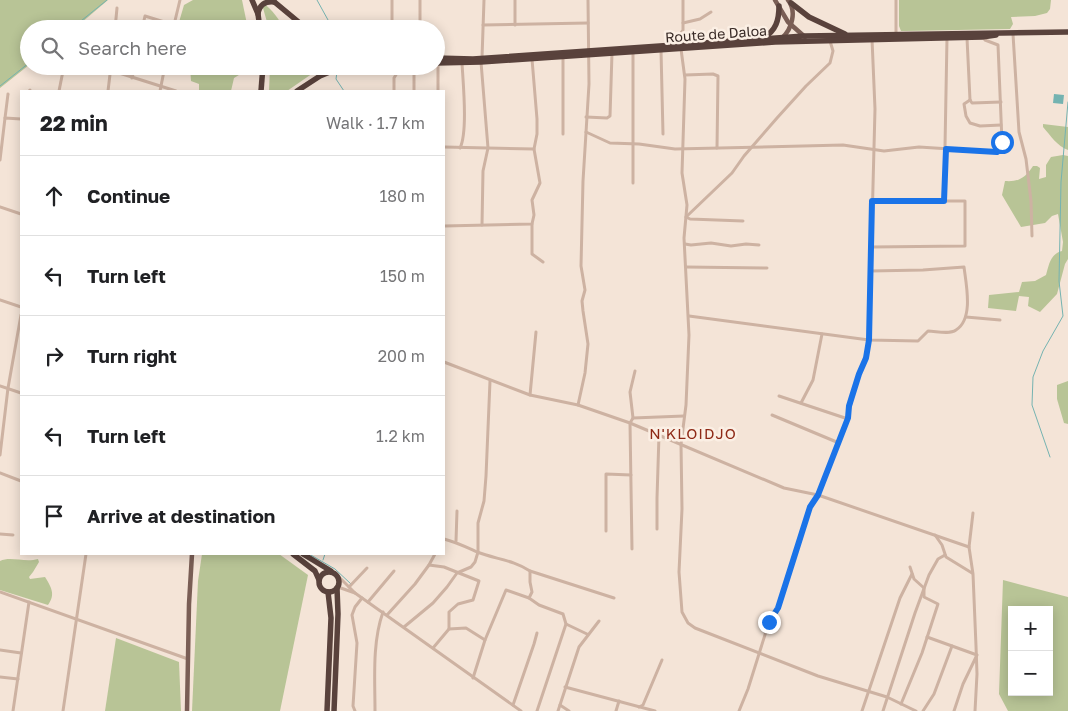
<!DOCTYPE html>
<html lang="en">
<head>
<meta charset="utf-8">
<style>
  :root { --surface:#fff; --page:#f2f2f2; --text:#202124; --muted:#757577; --line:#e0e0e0 }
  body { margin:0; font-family:"Golos Text",sans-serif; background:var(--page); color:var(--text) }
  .controls { position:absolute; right:15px; bottom:15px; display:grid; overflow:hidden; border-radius:0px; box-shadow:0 2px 12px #0003 }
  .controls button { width:45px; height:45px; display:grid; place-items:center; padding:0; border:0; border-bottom:1px solid var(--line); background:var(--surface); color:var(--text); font:25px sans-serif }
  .stop { position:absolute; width:15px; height:15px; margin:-11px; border:4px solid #1a73e8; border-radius:50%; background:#fff }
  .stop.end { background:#1a73e8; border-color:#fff; box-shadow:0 1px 5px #0008 }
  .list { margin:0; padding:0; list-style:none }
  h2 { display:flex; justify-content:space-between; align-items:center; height:65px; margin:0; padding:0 20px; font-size:21px }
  h2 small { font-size:16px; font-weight:400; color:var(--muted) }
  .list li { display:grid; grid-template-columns:32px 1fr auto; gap:15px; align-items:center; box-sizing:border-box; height:80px; padding:0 20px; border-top:1px solid var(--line) }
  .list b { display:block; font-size:19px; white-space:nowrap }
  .list em { font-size:16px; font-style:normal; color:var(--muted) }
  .icon { flex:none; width:28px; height:28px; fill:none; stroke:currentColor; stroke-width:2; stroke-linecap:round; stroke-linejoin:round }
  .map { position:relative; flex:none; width:1068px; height:711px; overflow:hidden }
  .search { position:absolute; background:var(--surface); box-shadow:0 2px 12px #0003; left:20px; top:20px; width:425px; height:55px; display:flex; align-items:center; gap:12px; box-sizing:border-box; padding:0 18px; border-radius:28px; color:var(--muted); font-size:19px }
  .panel { position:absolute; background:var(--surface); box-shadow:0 2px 12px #0003; left:20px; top:90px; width:425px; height:465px; border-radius:0px }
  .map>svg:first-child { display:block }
</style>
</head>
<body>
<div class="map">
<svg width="1068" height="711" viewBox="0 0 1068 711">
  <rect width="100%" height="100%" fill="#f4e4d7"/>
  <g fill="#b8c496" fill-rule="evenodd">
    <path d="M0,0H108L74,29H29V65L0,88Z"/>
    <path d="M193,0H242L248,29H177L184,5Z"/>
    <path d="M899,0H1051L1050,9L1047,13L1035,16L1011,17L1013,24L1010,29L905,31H901L899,26Z"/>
    <path d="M265,5C271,8 281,22 284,29H269L263,8Z"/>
    <path d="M190,66H252V67L234,78L231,91H199V84L191,81Z"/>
    <path d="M270,66H328L316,71L287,91H269Z"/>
    <path d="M1043,124L1068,127V150C1057,146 1051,136 1043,127Z"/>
    <path d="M1063,155L1068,156V259L1065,264L1057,294L1040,312L1028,306L1029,297L1019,296L1016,311L988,308L989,295L1019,292L1022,282L1035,281L1046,275C1049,265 1050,254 1062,251L1063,242L1058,214L1052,216L1045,223L1021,227L1002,195L1005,181C1019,182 1025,178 1033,166H1037L1040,168L1039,179L1046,177V165L1051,157Z"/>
    <path d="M1068,381V424L1064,423L1057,399V385Z"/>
    <path d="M202,554H279L308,575L280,711H192L198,581Z"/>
    <path d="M38,559L39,562L33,572L29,577L30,579L45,577C51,587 56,594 48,605L0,590V561C11,556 25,563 38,559Z"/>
    <path d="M1003,580L1068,597V711H1008L999,694ZM1012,610H1049V692H1012Z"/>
    <path d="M116,638L179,662L181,711H105Z"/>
  </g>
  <path fill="#74b3b1" d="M1054,94L1064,95L1063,104L1053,103Z"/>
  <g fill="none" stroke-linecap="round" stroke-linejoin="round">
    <g stroke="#74b3b1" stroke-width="1">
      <path d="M317,0L333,29"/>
      <path d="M71,29L107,0"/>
      <path d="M337,72L336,79L344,91"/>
      <path d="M0,86L29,63"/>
      <path d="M1050,457L1032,405L1033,377L1043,351L1063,316L1059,281L1061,182L1068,102"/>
      <path d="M309,554L335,569L351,584"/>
      <path d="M323,560L325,554"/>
    </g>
    <g stroke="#cdb2a2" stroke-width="3">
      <path d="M896,0V34"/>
      <path d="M683,23L700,19L711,12"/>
      <path d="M483,25L588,23"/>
      <path d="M515,25V0"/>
      <path d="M115,29L117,8"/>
      <path d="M142,29L145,16L174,25"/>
      <path d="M173,29L180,0"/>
      <path d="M392,29V0"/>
      <path d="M420,29V0"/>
      <path d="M1013,34L1019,132L1026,159L1031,201L1032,236"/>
      <path d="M967,38L970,100"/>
      <path d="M673,44L683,30V0"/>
      <path d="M681,49L685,79L682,173L687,205L684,238L689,335L686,405L681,444L682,509L679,572L682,612L688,623L695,628L818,676L887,697L916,711"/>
      <path d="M661,50L663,134"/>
      <path d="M633,52V183"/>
      <path d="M482,58L484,0"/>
      <path d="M481,62L488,148L483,171L482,225"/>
      <path d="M438,63V91"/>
      <path d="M97,66L176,91"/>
      <path d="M414,66V91"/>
      <path d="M685,75L713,74L718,76L717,148"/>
      <path d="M132,78L135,66"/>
      <path d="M29,91L30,90"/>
      <path d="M59,91L64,66"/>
      <path d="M108,91L111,66"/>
      <path d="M160,91L165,66"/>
      <path d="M394,91V78L397,73L414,71"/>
      <path d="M970,100L964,104L966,116L970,123L980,126L1001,125"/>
      <path d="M970,100L972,103L1001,102"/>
      <path d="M586,117L607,118L610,116L612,53"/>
      <path d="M5,118L8,94"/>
      <path d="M586,132L610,143L639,144L675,149L843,145L884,151L919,147L997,152L1001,149L1002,142L998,45L985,40L984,38"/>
      <path d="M563,134V57"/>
      <path d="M444,147L534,149"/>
      <path d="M460,148C468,132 463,82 462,63"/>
      <path d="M0,160L5,118L21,119"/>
      <path d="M944,201L947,38"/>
      <path d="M0,207L21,214"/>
      <path d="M743,221L690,219L686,217L732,173L744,156L777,118L806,86L830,63L833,51L830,41"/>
      <path d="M532,224V254L543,262"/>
      <path d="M444,226L532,224L534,215L532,200L540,183L534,149L537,134V119L532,59"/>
      <path d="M685,244L691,245L711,243L731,246L746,244L759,245"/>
      <path d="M871,247L965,246V201H872"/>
      <path d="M686,267L767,268"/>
      <path d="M0,300L21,307"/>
      <path d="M689,316L869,340L918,341L928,331C936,331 949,335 956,330C974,319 966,284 964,267L923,270L870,271"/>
      <path d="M966,317L1000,320"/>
      <path d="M444,362L530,395L578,405L630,423L784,488L818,495L969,547"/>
      <path d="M0,386L21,393"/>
      <path d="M530,395L536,332"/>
      <path d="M779,396L848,419"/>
      <path d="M801,403L813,380L822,334"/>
      <path d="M578,405L585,373L588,344L583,311L582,301L585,290L581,266L583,181L589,84L588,0"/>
      <path d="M772,415L839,443"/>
      <path d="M633,418L684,416"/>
      <path d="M0,455L8,388L21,315"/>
      <path d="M0,473L21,481"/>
      <path d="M973,513L969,547L973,574L976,646L977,674L975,711"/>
      <path d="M657,529V498L659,435"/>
      <path d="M606,531V474L631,475"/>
      <path d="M0,534L13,535"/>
      <path d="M935,535L942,545L946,557L972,573"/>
      <path d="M444,539C456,542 466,547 477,552C495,559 514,560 530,571L614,598"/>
      <path d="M456,541L457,511"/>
      <path d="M632,549L630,423L633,418L630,392L635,371"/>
      <path d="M429,565L435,554"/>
      <path d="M338,576L355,593L521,711"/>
      <path d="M338,587L355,593"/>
      <path d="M349,587L367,568"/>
      <path d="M0,592L188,659"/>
      <path d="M529,598L532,592L530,582V571"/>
      <path d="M368,602L394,571"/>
      <path d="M387,615L415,584L429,565L444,567L479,581L473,600L458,604L449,612V629"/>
      <path d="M566,624L587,634"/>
      <path d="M404,627L433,603L447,587L457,573L471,567L475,562L478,552V523L484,501L486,476L490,381"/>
      <path d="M927,637L952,646"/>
      <path d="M433,648L449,629L466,628L485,640"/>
      <path d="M0,650L21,653"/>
      <path d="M0,677L18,679"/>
      <path d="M473,678L485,640L506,590L529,598L539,605L563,614L566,624L537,711"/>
      <path d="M565,687L655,711"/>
      <path d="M901,704L922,653L938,604L924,597V588L914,579L910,567"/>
      <path d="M513,705L534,644L537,633"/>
      <path d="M560,705L569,711"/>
      <path d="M639,707L643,705L662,660"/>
      <path d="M13,711L29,602"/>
      <path d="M63,711L86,554"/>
      <path d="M355,711L353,706L357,643L352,615L355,607L362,598"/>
      <path d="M375,711C375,679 372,643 383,612"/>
      <path d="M558,711L579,647L599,621"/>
      <path d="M616,711L619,701"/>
      <path d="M739,711L748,689L769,622L778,608L783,592L810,507L818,495L848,419C851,391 865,367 869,340L875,109L872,39"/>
      <path d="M862,711L900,598L912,574"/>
      <path d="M883,711L915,613L929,575L938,559L945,555"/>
      <path d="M923,711L934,694L952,646L977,655L963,684L954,711"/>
    </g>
    <g stroke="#7a5e55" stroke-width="4.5">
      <path d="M775,0L788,22L805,37"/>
      <path d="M782,38C792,29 797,11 788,0"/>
      <path d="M187,711L189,604L192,554"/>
    </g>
    <g stroke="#59423c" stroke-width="5.5">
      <path d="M252,0L258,14L260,29"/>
      <path d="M272,0L307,29"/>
      <path d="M791,3L809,17L845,34"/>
      <path d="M258,14C259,5 265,1 274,2"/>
      <path d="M763,38C776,31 779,20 779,6"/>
      <path d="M436,58L473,59L804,36L1068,32"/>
      <path d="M436,63L481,62L775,42L982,37L996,35"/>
      <path d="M261,91L263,66"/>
      <path d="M297,91L320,76L344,66"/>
      <path d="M293,554L315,571L319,580"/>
      <path d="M303,554L331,571"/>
      <circle cx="329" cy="582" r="10"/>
      <path d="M327,711L331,618L328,592"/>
      <path d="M334,711L338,614L337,588"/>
    </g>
  </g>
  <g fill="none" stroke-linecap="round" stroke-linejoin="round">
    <path stroke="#1a73e8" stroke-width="6" d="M769,622L778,608L810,507L818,495L848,418L849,406L859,374L866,358L869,340L872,201H944L946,149L997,152L1001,149L1002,142"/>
  </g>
  <g text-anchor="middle" stroke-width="5" stroke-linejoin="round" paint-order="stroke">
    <g font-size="14" fill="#372925" stroke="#fbefe4">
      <text transform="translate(716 34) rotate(-4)" y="5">Route de Daloa</text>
    </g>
    <g font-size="15" letter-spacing="1" fill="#8e2916" stroke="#fbefe4">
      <text x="693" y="439">N'KLOIDJO</text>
    </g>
  </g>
</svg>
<div class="controls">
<button>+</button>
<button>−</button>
</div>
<div class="stop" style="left:1002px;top:142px"></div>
<div class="stop end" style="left:769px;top:622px"></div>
<div class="search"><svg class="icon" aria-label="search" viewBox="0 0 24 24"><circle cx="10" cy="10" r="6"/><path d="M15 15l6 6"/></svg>Search here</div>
<section class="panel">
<h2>22 min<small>Walk · 1.7 km</small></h2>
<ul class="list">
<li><svg class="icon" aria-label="ahead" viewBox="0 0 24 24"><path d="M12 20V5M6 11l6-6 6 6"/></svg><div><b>Continue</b></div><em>180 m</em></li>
<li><svg class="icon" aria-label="left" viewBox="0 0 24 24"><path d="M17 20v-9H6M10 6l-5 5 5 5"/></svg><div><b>Turn left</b></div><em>150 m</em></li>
<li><svg class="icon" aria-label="right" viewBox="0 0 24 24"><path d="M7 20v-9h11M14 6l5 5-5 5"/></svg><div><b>Turn right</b></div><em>200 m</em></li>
<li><svg class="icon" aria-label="left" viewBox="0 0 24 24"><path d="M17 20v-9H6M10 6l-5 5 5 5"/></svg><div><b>Turn left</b></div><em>1.2 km</em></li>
<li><svg class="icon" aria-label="arrive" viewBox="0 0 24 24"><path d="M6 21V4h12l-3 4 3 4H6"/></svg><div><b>Arrive at destination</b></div></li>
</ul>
</section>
</div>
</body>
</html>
